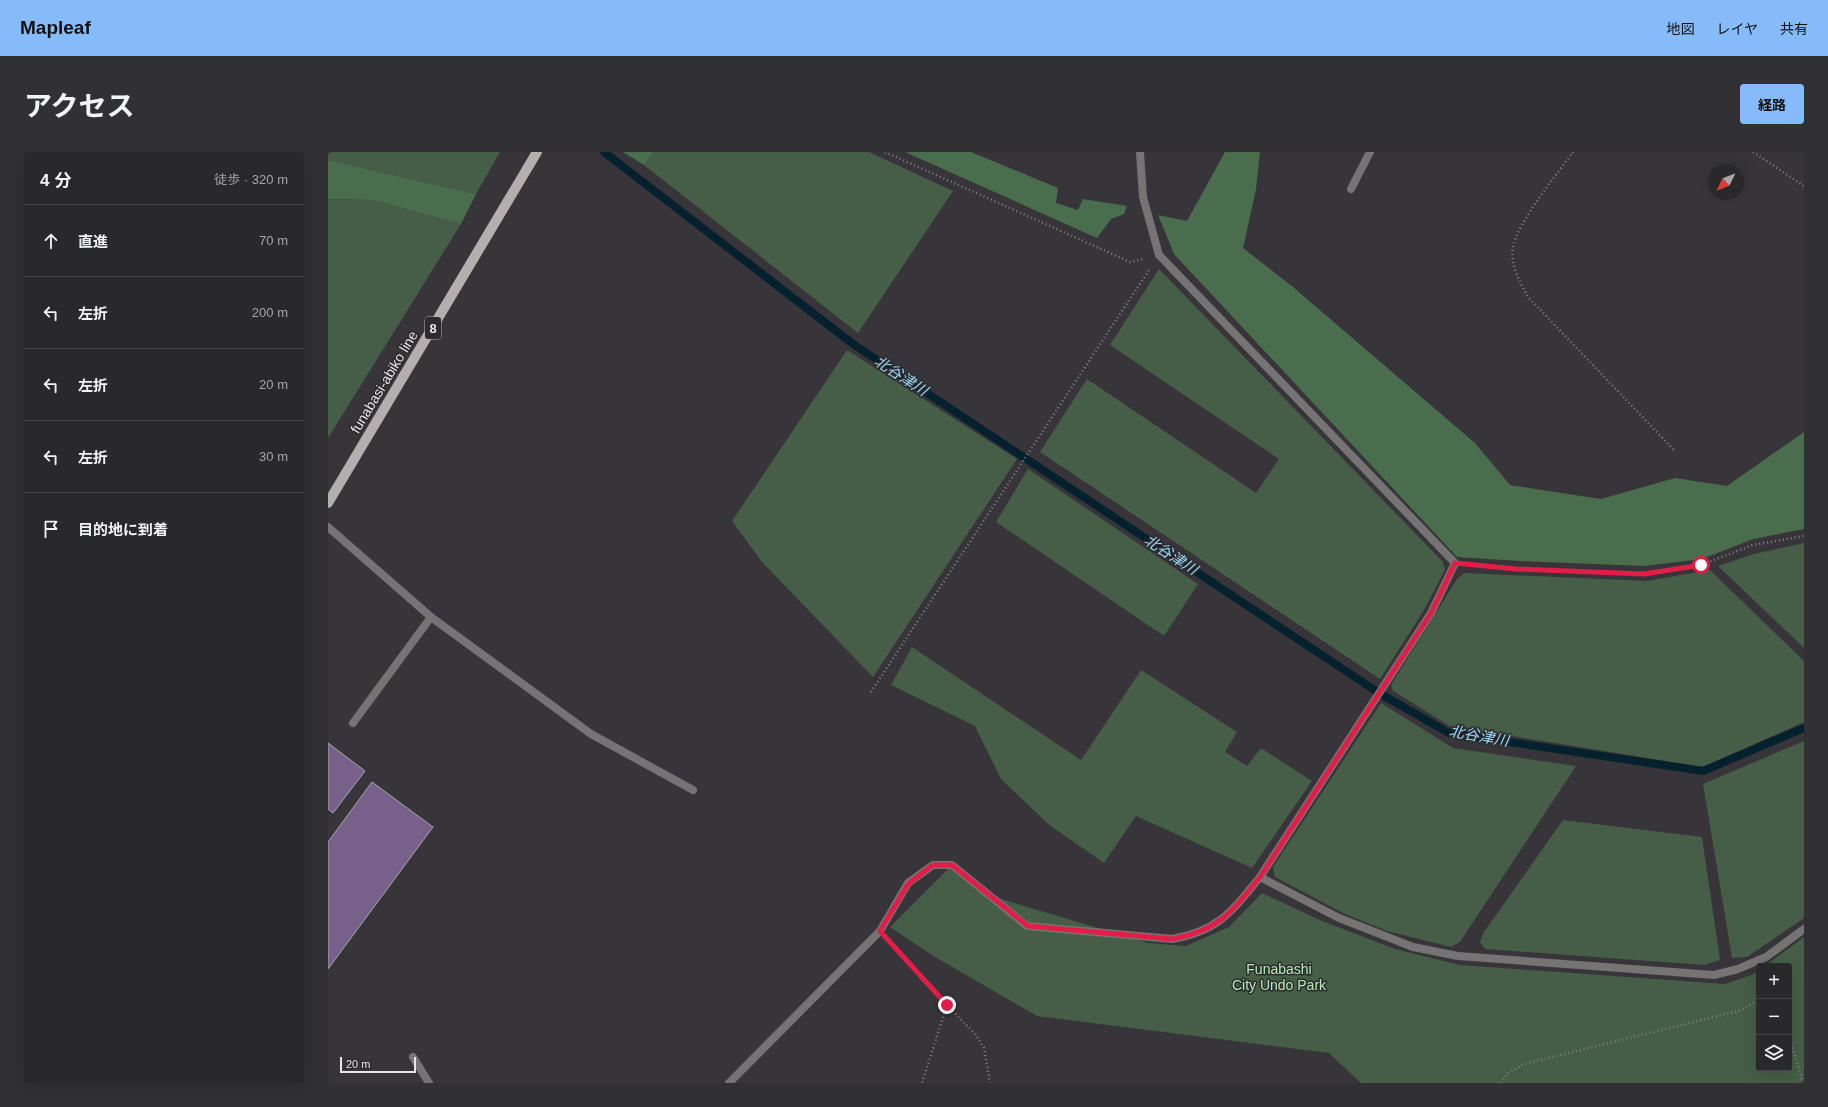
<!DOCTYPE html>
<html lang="ja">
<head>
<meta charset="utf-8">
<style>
  :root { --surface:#29282b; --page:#313033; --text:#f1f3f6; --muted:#a5a6a9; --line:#454447; --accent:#86bbfb }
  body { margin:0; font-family:Arial,"Noto Sans JP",sans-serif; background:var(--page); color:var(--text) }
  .controls { position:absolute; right:12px; bottom:12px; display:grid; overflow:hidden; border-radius:4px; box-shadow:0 4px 16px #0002 }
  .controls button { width:36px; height:36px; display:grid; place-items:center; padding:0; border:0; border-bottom:1px solid var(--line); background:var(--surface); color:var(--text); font:20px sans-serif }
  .compass { position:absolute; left:1380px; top:12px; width:36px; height:36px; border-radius:50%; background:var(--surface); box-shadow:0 4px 16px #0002; rotate:227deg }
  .scale { position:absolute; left:12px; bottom:10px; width:76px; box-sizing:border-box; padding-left:4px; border:2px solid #e7e6e9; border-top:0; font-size:11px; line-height:14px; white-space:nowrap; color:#e7e6e9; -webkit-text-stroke:3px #2d2b2f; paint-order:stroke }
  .stop { position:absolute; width:12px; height:12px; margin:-9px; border:3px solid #e11d48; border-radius:50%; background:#fff }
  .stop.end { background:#e11d48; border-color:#fff; box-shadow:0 1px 4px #0008 }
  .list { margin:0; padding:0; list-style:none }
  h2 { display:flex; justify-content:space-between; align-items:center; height:52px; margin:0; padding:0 16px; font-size:17px }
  h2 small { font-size:13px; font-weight:400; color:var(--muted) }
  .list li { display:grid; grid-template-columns:26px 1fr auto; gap:12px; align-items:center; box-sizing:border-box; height:72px; padding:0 16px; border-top:1px solid var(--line) }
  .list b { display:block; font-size:15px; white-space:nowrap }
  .list em { font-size:13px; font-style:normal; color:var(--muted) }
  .icon { flex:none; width:22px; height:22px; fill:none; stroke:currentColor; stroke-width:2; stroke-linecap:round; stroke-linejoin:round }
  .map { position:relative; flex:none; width:1476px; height:931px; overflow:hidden; border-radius:4px }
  header { display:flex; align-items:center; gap:24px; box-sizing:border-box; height:56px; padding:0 20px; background:var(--accent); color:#111 }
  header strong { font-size:19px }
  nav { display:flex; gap:22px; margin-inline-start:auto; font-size:14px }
  .intro { display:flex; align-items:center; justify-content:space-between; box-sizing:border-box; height:96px; padding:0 24px }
  h1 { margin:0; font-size:28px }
  .button { padding:10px 18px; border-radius:4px; background:var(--accent); color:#111; font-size:14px; font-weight:700 }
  main { display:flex; gap:24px; padding:0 24px }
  aside { flex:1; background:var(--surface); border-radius:4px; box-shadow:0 4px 16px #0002 }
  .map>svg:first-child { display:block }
</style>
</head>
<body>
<header>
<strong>Mapleaf</strong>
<nav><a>地図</a><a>レイヤ</a><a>共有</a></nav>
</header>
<div class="intro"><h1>アクセス</h1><a class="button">経路</a></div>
<main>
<aside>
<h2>4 分<small>徒歩 · 320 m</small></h2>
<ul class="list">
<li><svg class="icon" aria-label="ahead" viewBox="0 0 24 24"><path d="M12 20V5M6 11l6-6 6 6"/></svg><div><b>直進</b></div><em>70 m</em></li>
<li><svg class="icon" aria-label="left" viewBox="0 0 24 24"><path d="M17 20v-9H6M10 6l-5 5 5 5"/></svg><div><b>左折</b></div><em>200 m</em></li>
<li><svg class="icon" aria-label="left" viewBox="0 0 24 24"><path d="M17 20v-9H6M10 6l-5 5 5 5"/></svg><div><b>左折</b></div><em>20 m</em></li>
<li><svg class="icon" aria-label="left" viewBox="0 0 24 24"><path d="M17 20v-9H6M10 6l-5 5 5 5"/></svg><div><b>左折</b></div><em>30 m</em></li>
<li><svg class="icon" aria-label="arrive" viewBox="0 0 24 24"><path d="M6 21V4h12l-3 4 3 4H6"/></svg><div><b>目的地に到着</b></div></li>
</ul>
</aside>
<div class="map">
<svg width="1476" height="931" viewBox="0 0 1476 931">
  <rect width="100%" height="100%" fill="#373539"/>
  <g fill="#465d47">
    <path d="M0,0H172L148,42L0,8Z"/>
    <path d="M326,0H541L625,39L530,181L316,13Z"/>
    <path d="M0,47L45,48L133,72L0,286Z"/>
    <path d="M831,117L1115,410L1117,418L1096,458L1052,527L712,300L759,227L928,341L951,307L782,193Z"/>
    <path d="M519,198L689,307L545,525L434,410L404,369Z"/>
    <path d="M700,317L870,432L836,484L668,370Z"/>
    <path d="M1476,391V496L1390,414L1426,402Z"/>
    <path d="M1382,418L1476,509V570L1375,615L1122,574L1065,539L1063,533L1129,427L1136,421L1319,429Z"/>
    <path d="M584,495L753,608L813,518L909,580L897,600L919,614L933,596L984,629L924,716L808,664L776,711L720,672L673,627L647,574L563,533Z"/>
    <path d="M1053,551L1125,596L1248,614L1132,790L1123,795L1059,779L1015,761L947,725L945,715Z"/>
    <path d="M1476,589V766L1419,805L1404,806L1375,632Z"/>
    <path d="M1235,668L1374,685L1392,808L1376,813L1157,797L1152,790L1156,780Z"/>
    <path d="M621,716L673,747L820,791L858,794L901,775L934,741L994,769L1067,797L1132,813L1397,832L1426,822L1431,818V916H1461V814H1437L1476,785V931H1033L1001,901L709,864L607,805L562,775Z"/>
  </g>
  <g fill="#4a6e4d">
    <path d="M295,0H326L316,13Z"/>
    <path d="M577,0H643L730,36L728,51L750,58L755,47L799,54L796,62L783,67L769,86Z"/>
    <path d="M897,0H932L928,37L915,96L965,135L1147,291L1182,333L1273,347L1347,326L1399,334L1476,280V377L1425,387L1374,407L1317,414L1192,409L1129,405L846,102L830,63L859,69Z"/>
    <path d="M0,8L148,42L133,72L45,48L0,47Z"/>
  </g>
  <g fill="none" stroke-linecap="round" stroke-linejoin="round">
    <path stroke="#05212d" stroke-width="8" d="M276,0L525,192L1051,541L1121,581L1375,619L1476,576"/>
  </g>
  <g fill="#77618a" stroke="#a8a6ab">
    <path d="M0,591L37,619L5,661L0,657Z"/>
    <path d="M44,630L105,675L0,817V690Z"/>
  </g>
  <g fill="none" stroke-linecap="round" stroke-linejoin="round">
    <g stroke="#848286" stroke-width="2.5" stroke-dasharray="1 3" stroke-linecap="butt">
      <path d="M557,0L802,110L814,107"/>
      <path d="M1245,0C1230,21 1188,72 1185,96C1182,113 1192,130 1200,145L1347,299"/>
      <path d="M1425,0L1476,34"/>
      <path d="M1144,413L1188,417L1316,422L1373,413L1425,393L1476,384"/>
      <path d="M543,540L821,118"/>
      <path d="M563,791L619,853L594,931"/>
      <path d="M619,853L647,882L656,896L662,931"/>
      <path d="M1461,884L1475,931"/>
      <path d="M1173,931L1179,922L1196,912L1414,858L1431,847"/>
    </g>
    <path stroke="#757373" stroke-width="8" d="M1023,37L1042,0"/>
    <g stroke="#757373" stroke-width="8">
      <path d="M812,0L815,45L831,103L1127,411L1103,461L932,725"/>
      <path d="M0,375L103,465L263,582L365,638"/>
      <path d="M25,571L103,465"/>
      <path d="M85,905L101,931"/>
      <path d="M401,931L552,779L580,731L605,713H624L699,774L844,787C891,779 904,759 932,725L1011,766L1085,795L1130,804L1386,823L1410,817L1438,805L1476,777"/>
    </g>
    <path stroke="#b4aeaf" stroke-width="10" d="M0,351L209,0"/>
  </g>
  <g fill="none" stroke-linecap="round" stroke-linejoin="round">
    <path stroke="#e11d48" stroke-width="5" d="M619,853L552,779L580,732L605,713H624L700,774L844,787C891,779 904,759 932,725L1103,461L1127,411L1188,417L1316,422L1373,413"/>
  </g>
  <g text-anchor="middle" stroke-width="3" stroke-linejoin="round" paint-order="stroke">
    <rect fill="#2d2b2f" stroke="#afaeb1" stroke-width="1" x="97" y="165" width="16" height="22" rx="3"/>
    <g font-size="13" font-weight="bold" fill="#e7e6e9">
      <text x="105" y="181">8</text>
    </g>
    <g font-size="14" fill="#e7e6e9" stroke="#2d2b2f">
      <text transform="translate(56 230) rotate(-59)" y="5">funabasi-abiko line</text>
    </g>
    <g font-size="14" fill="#b2edb5" stroke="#2d2b2f">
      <text x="951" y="822">Funabashi<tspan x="951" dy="16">City Undo Park</tspan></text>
    </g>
    <g font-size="15" font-style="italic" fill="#99d8f7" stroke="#2d2b2f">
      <text transform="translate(573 224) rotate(33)" y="5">北谷津川</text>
      <text transform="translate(843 403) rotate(33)" y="5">北谷津川</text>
      <text transform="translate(1151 584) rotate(10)" y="5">北谷津川</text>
    </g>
  </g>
</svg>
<div class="controls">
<button>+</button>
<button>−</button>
<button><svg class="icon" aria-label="layers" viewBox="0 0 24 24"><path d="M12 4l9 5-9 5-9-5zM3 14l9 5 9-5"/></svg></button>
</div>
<svg class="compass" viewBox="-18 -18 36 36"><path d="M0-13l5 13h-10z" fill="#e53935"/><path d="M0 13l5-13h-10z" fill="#a5a6a9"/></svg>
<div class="scale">20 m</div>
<div class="stop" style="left:1373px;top:413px"></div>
<div class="stop end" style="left:619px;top:853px"></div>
</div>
</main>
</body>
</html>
